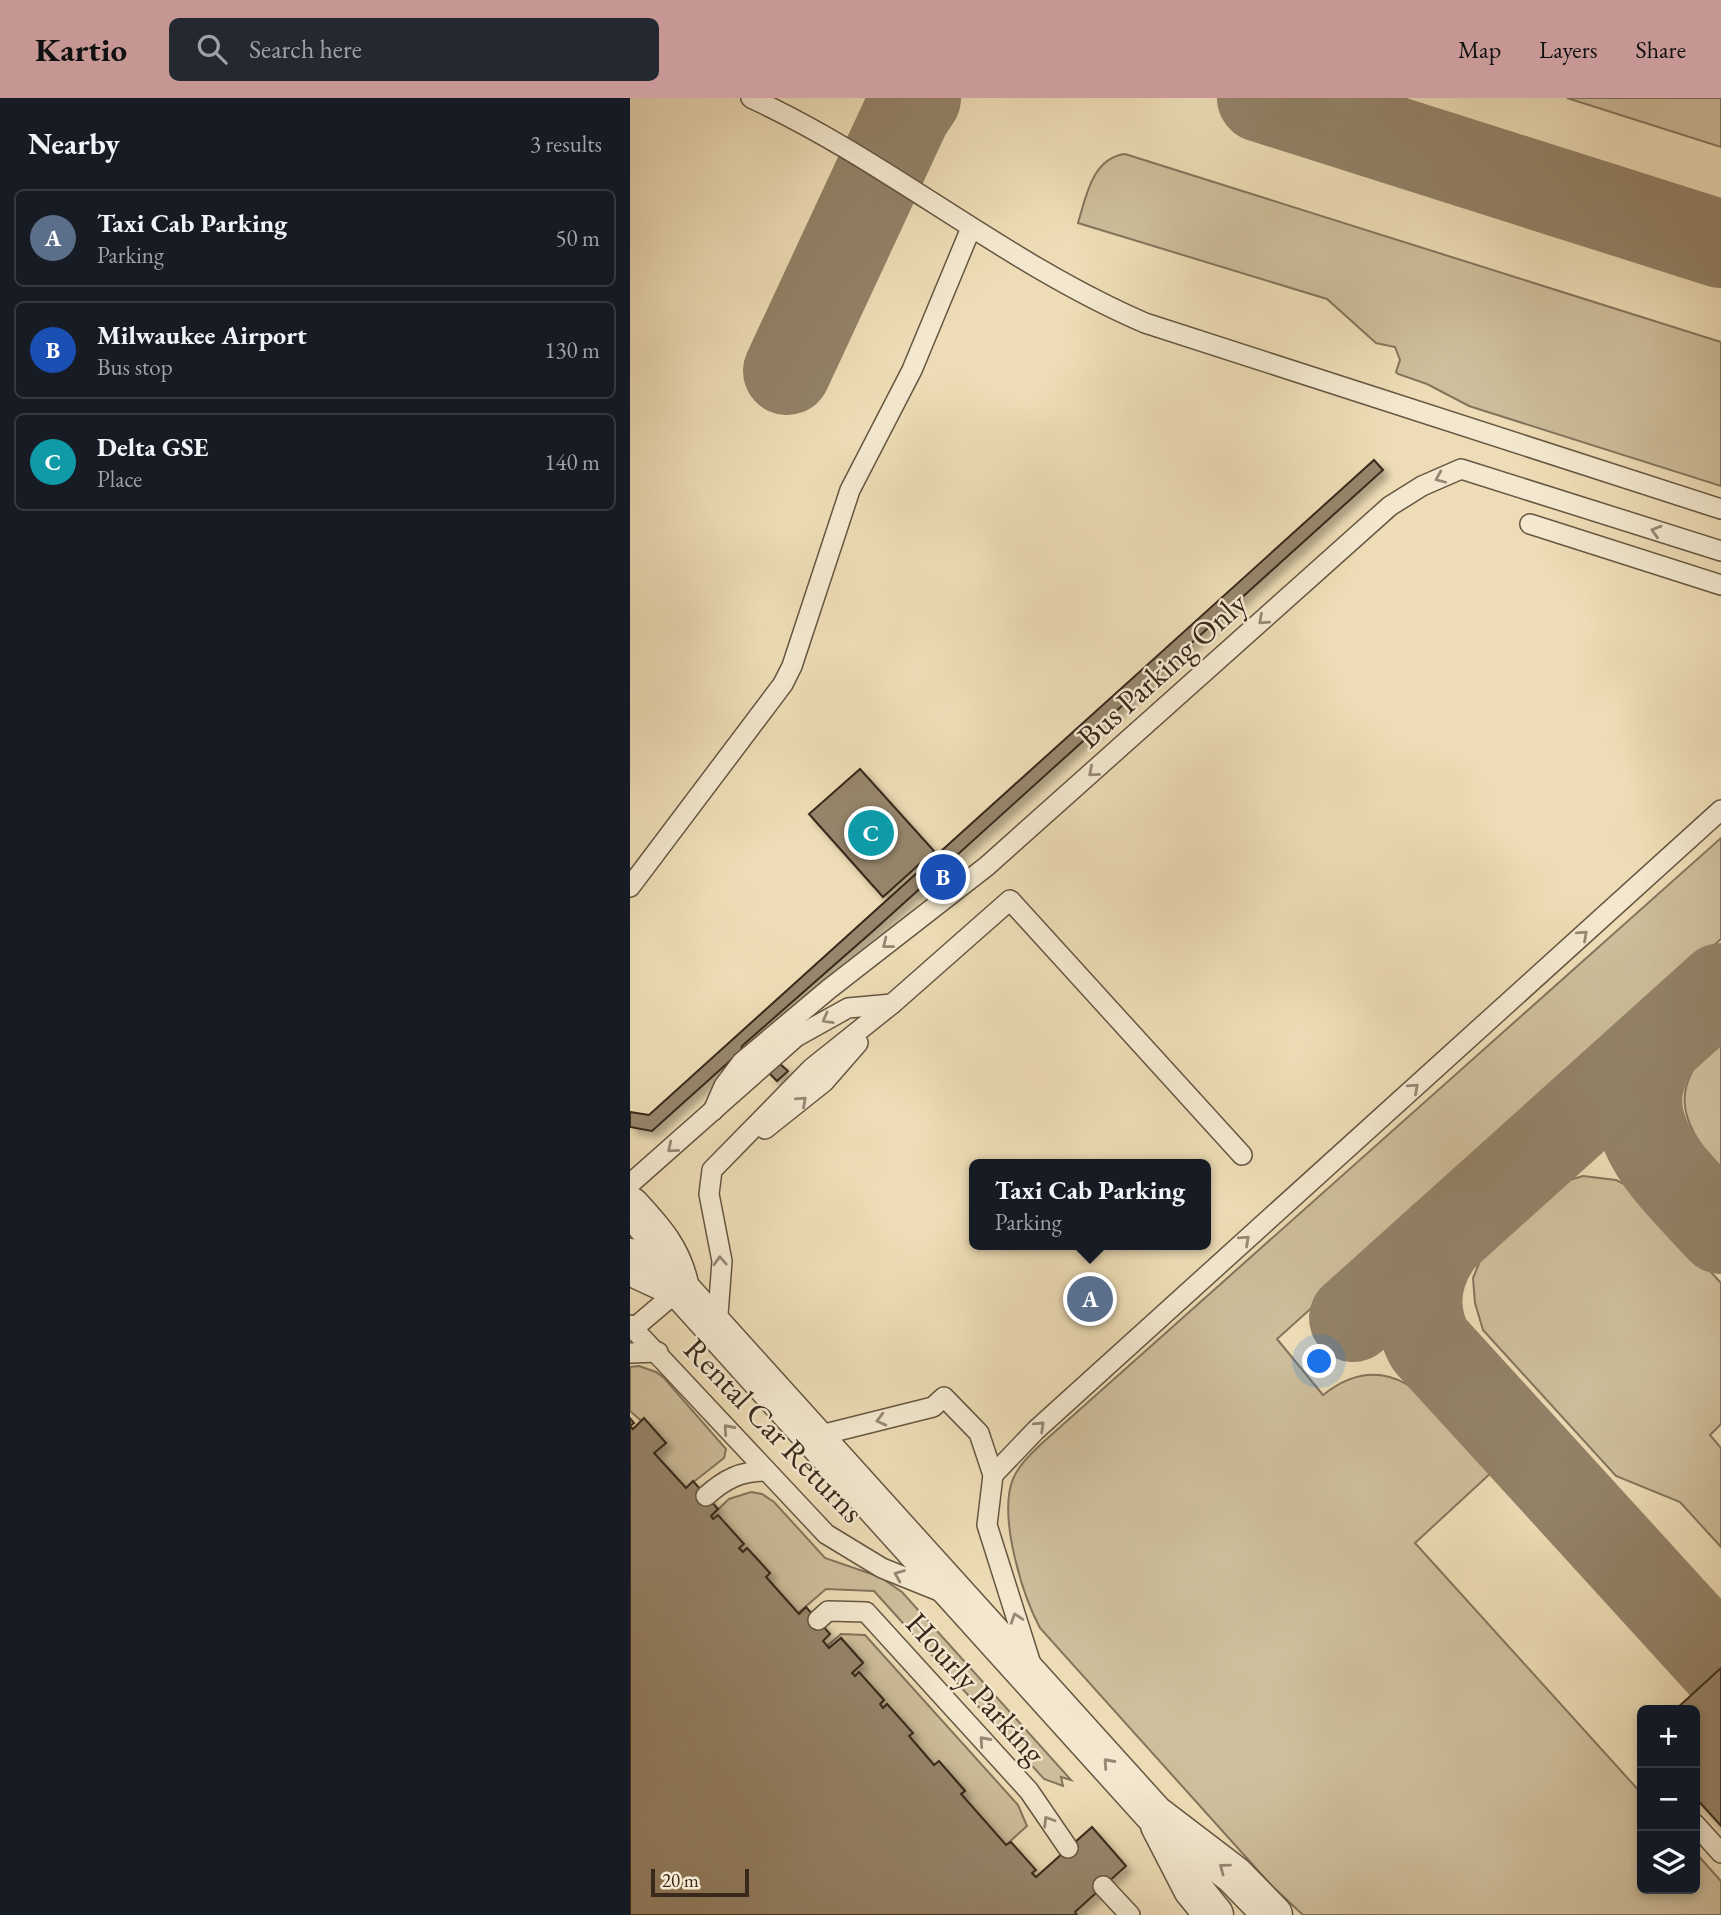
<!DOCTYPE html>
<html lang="en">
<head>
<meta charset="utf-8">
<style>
  :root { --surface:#171b24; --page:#242831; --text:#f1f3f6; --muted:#9ea1a6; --line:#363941; --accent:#c59692 }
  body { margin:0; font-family:"EB Garamond",serif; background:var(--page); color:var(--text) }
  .controls { position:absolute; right:21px; bottom:21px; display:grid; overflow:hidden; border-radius:10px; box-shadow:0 4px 10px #0003 }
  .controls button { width:63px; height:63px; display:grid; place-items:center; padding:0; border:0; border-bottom:2px solid var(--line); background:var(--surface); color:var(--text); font:35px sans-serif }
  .scale { position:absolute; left:21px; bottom:18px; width:98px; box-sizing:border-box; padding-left:7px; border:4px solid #39291c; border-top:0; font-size:19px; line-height:24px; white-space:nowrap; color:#39291c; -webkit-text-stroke:5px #f3e8cf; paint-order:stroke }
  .you { position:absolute; left:690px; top:1264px; width:24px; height:24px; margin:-18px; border:5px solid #fff; border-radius:50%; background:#1a73e8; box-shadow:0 0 0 10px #1a73e833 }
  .badge { display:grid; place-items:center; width:46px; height:46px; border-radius:50%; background:var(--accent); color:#fff; font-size:23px; font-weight:700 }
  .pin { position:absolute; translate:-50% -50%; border:4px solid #fff; box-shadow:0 2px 7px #0006 }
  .popup { position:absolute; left:339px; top:1061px; width:242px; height:91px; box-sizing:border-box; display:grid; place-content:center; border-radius:10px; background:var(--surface); filter:drop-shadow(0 2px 5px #0005); font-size:23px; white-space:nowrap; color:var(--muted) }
  .popup b { font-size:26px; color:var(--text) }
  .popup::after { content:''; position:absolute; left:50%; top:100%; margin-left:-14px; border:14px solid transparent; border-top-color:var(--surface) }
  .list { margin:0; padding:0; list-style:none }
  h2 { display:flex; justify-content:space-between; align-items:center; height:91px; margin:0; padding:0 28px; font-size:30px }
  h2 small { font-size:23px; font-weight:400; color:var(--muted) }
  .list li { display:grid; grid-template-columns:46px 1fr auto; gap:21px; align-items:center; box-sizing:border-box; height:98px; margin:0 14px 14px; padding:0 14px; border:2px solid var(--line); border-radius:10px }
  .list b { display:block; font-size:26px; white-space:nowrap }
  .list p { margin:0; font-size:23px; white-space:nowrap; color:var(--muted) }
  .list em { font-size:23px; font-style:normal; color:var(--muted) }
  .icon { flex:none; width:38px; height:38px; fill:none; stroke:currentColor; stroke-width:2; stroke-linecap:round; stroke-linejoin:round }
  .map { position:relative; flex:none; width:1091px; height:1817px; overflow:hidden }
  header { display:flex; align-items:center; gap:42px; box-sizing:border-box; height:98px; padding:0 35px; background:var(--accent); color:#111 }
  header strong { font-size:33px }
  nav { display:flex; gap:38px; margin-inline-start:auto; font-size:24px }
  .search { width:490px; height:63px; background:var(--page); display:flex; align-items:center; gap:18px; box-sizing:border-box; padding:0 24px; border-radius:10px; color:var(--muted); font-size:26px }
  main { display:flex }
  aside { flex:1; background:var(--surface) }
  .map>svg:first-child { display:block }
</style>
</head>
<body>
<header>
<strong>Kartio</strong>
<div class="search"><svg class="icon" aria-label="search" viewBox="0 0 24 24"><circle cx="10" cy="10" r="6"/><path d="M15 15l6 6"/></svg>Search here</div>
<nav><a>Map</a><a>Layers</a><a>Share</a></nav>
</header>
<main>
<aside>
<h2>Nearby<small>3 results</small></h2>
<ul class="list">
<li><span class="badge" style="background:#5c6f8a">A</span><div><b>Taxi Cab Parking</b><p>Parking</p></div><em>50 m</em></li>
<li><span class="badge" style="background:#1a4fb4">B</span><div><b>Milwaukee Airport</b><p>Bus stop</p></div><em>130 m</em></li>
<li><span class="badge" style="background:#0f9aa8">C</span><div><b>Delta GSE</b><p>Place</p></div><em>140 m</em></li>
</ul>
</aside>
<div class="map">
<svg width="1091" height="1817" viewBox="0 0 1091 1817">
  <defs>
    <filter id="shadow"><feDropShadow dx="6" dy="6" stdDeviation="3.5" flood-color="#0004"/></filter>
  </defs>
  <rect width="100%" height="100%" fill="#eddcb5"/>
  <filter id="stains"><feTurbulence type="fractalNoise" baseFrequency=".00286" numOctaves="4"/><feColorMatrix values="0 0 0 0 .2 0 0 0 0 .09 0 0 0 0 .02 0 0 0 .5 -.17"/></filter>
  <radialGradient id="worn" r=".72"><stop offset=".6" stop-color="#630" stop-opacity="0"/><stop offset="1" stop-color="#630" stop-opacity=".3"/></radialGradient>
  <g fill="#cebe9b" stroke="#84745c" stroke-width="2">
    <path d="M937,0H1091V49Z"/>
    <path d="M495,56L1091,244V388L839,308L797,286L768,276L766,274L770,262L765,249L746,245L697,201L448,125C456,99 462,60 495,56Z"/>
    <path d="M1091,740V841L647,1241L693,1297C768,1237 816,1323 862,1374L785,1445L1012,1696V1791H1065V1754L1091,1783V1817H673L641,1787L410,1530C392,1496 368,1418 383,1381C389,1367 400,1357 410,1347Z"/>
    <path d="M1091,939V1072C1047,1023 1038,986 1091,939Z"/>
    <path d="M953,1078L986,1082L1004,1091L1091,1185V1326L1080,1337L1091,1350V1449L1050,1404L986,1378L853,1232L845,1205L843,1180L854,1153L926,1086Z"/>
    <path d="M9,1268L26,1274L34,1280L96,1351L94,1360L56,1390L24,1355L36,1345L0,1313V1269Z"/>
    <path d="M121,1394L132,1396L144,1404L195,1460L250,1479L272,1494L441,1682L431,1679L433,1688L414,1681L244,1493L196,1491L168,1515L136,1479L140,1475L117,1450L113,1454L81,1418L99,1401Z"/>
    <path d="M211,1536L235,1537L388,1707L397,1728L376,1747L331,1696L335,1692L309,1664L304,1667L279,1638L282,1634L257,1606L253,1610L250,1606L254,1602L229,1575L225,1578L222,1575L233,1564L211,1540L199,1550L197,1548Z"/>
  </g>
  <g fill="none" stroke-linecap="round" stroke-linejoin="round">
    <g stroke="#938268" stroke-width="88">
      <path d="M631,0L1091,146"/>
      <path d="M157,273L277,15L287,0"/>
      <path d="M1028,946C975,1026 1040,1075 1091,1132"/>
      <path d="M812,1140C788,1171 780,1209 799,1246L1091,1566"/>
      <path d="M723,1220L1091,889"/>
    </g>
  </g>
  <g fill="#97866c" stroke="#39291c" stroke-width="2" filter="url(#shadow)">
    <path d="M744,362L753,372L243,833L112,948L111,953L22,1033L0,1029V1014L19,1017Z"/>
    <path d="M230,671L304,753L253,799L179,716Z"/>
    <path d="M149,965L158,973L147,983L139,975Z"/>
    <path d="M0,1320L4,1325L0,1328L3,1331L14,1320L36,1345L24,1355L56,1390L63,1383L88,1411L81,1418L83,1421L88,1417L114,1446L109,1450L113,1454L117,1450L140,1475L136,1479L169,1516L176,1509L200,1536L193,1543L199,1550L211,1540L233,1565L222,1575L225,1578L229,1574L254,1602L250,1606L253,1610L257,1606L283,1635L279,1638L304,1667L309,1663L335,1693L331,1696L376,1747L381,1744L406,1772L402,1775L406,1779L462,1729L496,1768L445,1814L447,1817H0Z"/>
    <path d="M1091,1570V1728L1065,1699V1612H1045Z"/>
  </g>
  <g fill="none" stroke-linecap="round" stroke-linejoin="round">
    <defs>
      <g id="service">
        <path d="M121,0C258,63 375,165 515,225L1091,411"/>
        <path d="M900,426L1091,487"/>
        <path d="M0,789L153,586L162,568L220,392L282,272L341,130"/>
        <path d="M83,1013L94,988L112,964L199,891L357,768L760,408L792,388L831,371L1091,453"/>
        <path d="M135,1031L194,984L228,945"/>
        <path d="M0,1086L166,939L218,910L262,906"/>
        <path d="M0,1227L196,1436L252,1470L314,1495"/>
        <path d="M4,1230L50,1191"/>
        <path d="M87,1230L92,1163L79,1096L82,1072L182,970L262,906L380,802L612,1057"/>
        <path d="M0,1255L28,1254"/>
        <path d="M183,1339L303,1309L314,1299L349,1335L363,1377L357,1427L401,1566"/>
        <path d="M363,1377L406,1332L1091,712"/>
        <path d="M76,1398C95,1381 111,1373 136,1373"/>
        <path d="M188,1522L198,1513L236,1514L399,1693L438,1750"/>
        <path d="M1065,1726L1091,1755"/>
        <path d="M473,1788L500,1817"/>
      </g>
      <g id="minor">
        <path d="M0,1108C25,1135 43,1155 50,1191L524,1716L604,1777L643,1817"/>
        <path d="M0,1160L11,1173L50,1191"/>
        <path d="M530,1727L563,1791L584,1817"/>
      </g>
    </defs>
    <use href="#service" stroke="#665642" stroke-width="22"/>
    <use href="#minor" stroke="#665642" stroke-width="41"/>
    <use href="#service" stroke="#f3e8cf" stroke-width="19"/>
    <use href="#minor" stroke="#f3e8cf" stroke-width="38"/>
  </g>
  <defs><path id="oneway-chevron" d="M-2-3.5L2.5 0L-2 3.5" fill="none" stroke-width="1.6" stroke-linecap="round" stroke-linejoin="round" transform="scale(1.75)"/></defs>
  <g stroke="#968876">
    <use href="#oneway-chevron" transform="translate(810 380) rotate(157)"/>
    <use href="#oneway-chevron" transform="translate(1026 433) rotate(-163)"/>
    <use href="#oneway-chevron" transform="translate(633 522) rotate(138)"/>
    <use href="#oneway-chevron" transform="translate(463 674) rotate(139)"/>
    <use href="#oneway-chevron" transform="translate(953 837) rotate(-42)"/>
    <use href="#oneway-chevron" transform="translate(257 846) rotate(142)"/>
    <use href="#oneway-chevron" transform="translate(197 921) rotate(151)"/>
    <use href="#oneway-chevron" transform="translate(784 990) rotate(-42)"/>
    <use href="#oneway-chevron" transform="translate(172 1003) rotate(-42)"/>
    <use href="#oneway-chevron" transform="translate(42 1050) rotate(140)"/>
    <use href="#oneway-chevron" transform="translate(615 1142) rotate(-42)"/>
    <use href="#oneway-chevron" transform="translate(90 1163) rotate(-93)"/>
    <use href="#oneway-chevron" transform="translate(251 1322) rotate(166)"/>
    <use href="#oneway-chevron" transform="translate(410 1328) rotate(-43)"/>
    <use href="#oneway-chevron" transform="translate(98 1331) rotate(-132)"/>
    <use href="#oneway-chevron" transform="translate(269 1477) rotate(-158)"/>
    <use href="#oneway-chevron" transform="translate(386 1520) rotate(-108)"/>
    <use href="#oneway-chevron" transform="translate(354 1643) rotate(-132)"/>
    <use href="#oneway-chevron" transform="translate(478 1665) rotate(-132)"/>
    <use href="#oneway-chevron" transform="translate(418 1723) rotate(-122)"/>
    <use href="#oneway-chevron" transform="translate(594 1770) rotate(-143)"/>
  </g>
  <g text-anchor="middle" stroke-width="5" stroke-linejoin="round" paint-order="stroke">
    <g font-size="32" fill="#39291c" stroke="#f3e8cf">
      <text transform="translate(532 572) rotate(-42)" y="11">Bus Parking Only</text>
      <text transform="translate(144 1332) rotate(46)" y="11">Rental Car Returns</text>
      <text transform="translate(346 1590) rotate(48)" y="11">Hourly Parking</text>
    </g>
  </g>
  <rect width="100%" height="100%" filter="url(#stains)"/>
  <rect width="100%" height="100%" fill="url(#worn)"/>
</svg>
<div class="controls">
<button>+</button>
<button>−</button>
<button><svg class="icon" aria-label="layers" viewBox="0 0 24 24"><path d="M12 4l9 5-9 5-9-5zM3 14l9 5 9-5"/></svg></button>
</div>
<div class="scale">20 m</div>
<div class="you"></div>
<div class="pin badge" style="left:460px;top:1201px;background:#5c6f8a">A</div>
<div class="popup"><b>Taxi Cab Parking</b>Parking</div>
<div class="pin badge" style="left:313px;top:779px;background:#1a4fb4">B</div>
<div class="pin badge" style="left:241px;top:735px;background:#0f9aa8">C</div>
</div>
</main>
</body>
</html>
